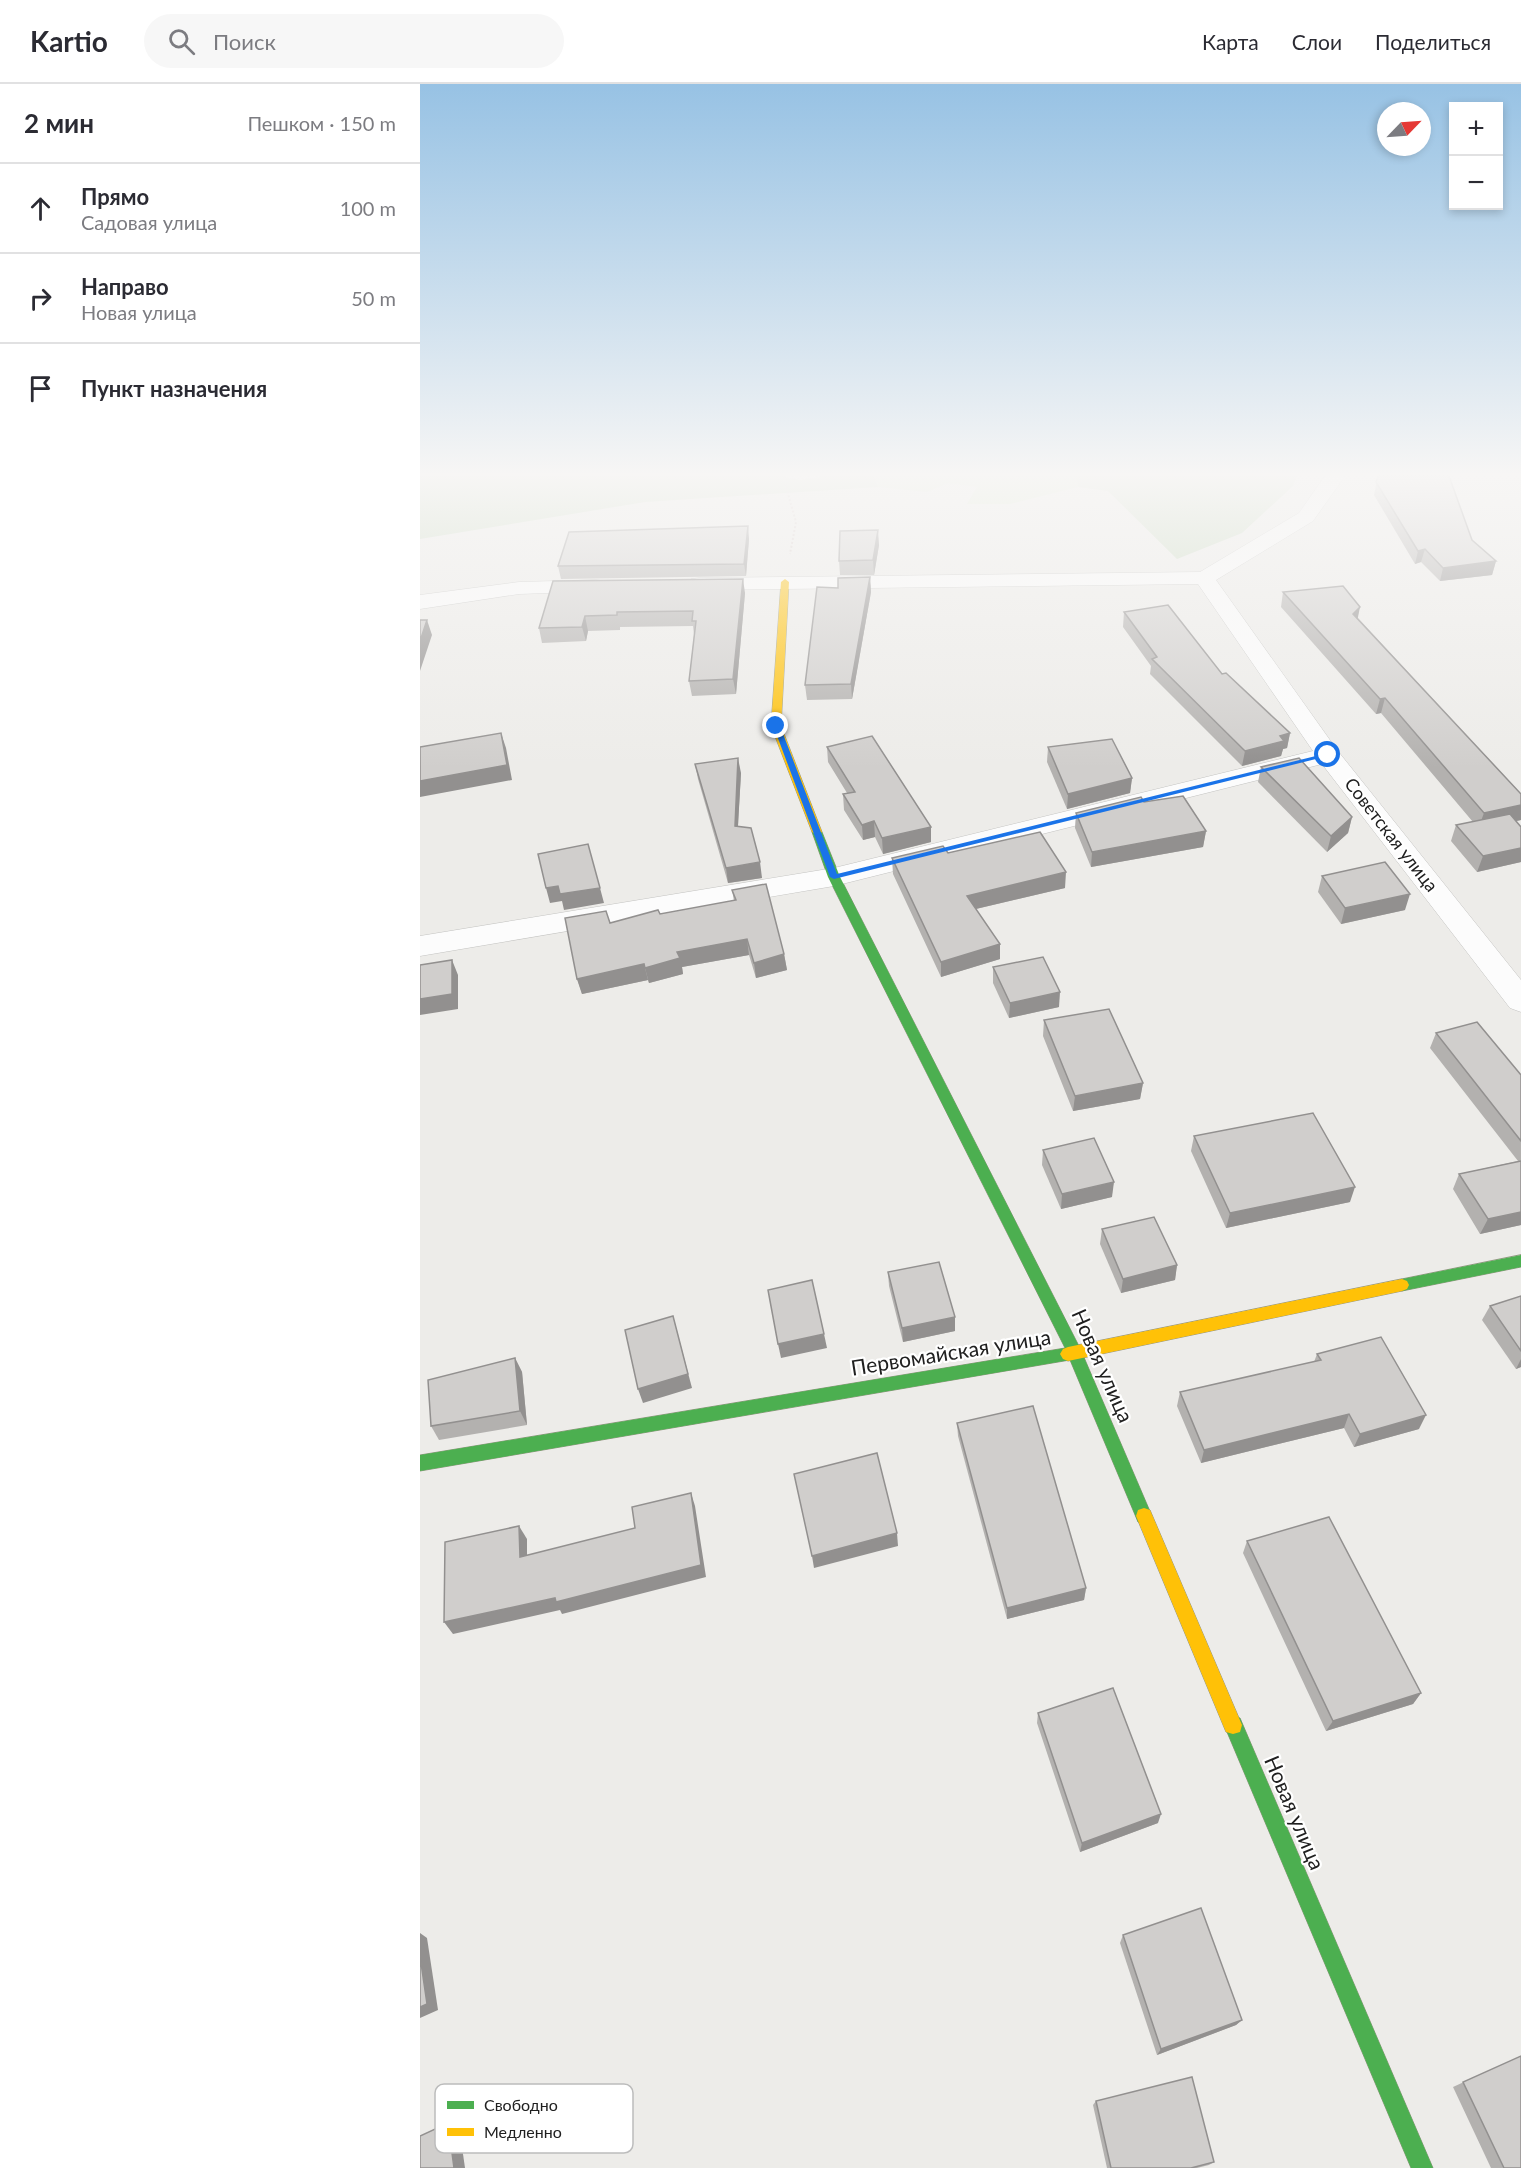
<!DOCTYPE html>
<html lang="ru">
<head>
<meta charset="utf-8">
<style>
  :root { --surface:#fff; --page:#f7f7f7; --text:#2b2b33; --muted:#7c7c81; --line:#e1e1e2 }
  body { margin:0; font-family:Lato,sans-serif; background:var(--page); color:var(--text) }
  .controls { position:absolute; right:18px; top:18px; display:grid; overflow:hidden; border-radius:0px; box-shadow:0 3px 9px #0003 }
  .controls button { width:54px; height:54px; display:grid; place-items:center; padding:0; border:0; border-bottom:2px solid var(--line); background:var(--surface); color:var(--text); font:30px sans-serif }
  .compass { position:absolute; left:957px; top:18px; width:54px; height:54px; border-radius:50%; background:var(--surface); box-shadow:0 3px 9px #0003; rotate:65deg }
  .stop { position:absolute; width:18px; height:18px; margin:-14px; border:4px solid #1a73e8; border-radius:50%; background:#fff }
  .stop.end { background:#1a73e8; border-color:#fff; box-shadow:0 2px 6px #0008 }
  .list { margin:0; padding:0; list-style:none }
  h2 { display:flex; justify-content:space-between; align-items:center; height:78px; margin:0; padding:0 24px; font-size:26px }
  h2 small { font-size:20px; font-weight:400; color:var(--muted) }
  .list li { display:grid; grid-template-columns:39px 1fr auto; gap:18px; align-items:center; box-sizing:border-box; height:90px; padding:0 24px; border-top:2px solid var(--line) }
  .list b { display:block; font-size:22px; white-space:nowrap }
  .list p { margin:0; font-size:20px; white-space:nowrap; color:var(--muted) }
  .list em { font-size:20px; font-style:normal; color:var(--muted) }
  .icon { flex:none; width:33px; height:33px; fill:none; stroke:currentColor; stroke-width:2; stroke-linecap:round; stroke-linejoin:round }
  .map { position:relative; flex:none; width:1101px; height:2084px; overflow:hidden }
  header { display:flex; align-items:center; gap:36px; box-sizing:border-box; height:84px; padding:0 30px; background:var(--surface); border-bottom:2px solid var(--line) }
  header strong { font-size:28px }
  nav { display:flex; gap:33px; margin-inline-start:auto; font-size:21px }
  .search { width:420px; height:54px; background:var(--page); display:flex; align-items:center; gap:15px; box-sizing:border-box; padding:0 21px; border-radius:33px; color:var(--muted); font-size:22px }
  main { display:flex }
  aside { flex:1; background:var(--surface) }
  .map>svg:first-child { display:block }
</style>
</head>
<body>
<header>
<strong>Kartio</strong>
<div class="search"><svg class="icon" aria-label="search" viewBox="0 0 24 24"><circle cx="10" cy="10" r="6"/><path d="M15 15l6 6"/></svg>Поиск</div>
<nav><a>Карта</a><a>Слои</a><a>Поделиться</a></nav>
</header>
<main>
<aside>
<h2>2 мин<small>Пешком · 150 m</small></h2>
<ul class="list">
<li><svg class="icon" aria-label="ahead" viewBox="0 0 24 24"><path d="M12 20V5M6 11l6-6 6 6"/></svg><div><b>Прямо</b><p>Садовая улица</p></div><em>100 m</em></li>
<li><svg class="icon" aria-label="right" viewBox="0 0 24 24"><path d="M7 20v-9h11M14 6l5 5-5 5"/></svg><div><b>Направо</b><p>Новая улица</p></div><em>50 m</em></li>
<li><svg class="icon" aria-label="arrive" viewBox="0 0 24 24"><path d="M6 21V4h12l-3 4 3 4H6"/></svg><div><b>Пункт назначения</b></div></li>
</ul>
</aside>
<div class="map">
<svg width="1101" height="2084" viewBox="0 0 1101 2084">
  <rect width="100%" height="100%" fill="#edece9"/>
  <path fill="#d9e8ca" d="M454,392H656L658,403L590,420H547L557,403L528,399L507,408L458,403Z"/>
  <g fill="#c9dac0">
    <path d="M0,392H362L380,396L405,392H454L458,403L225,418L0,455Z"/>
    <path d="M656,392H877L873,402L822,449L757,475L688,407L658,403Z"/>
  </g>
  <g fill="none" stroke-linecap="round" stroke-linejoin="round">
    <defs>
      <g id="street">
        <path d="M905,392H925L893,437L796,496L917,666L1101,896V928L1090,924L902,680L414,802L0,872V852L414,784L893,667L778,500L279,506L271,505L268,500L271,495L279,494L780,488L879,429Z"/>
        <path d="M176,496L184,497L187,502L184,507L99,510L0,525V511L99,498Z"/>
      </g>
      <g id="fast">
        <path d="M397,745L402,748L420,793L660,1264L732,1432L730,1438L724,1440L718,1438L650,1276L0,1387V1371L645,1264L408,793L392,748Z"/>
        <path d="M1101,1171V1183L982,1207L977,1205L975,1201L977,1197L982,1195Z"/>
        <path d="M813,1632L820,1634L1013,2084H991L804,1641L806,1634Z"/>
      </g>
      <g id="slow">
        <path d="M365,495L369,498L361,642L402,748L397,751L392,748L351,642L361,498Z"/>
        <path d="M982,1195L987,1197L989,1201L987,1205L982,1207L648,1277L643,1275L640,1270L643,1265L648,1263Z"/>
        <path d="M724,1424L730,1426L822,1641L820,1648L813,1650L806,1648L716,1432L718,1426Z"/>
      </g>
    </defs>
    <use href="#street" stroke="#c3c3c1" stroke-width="1"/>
    <use href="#fast" stroke="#949682" stroke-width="1"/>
    <use href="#slow" stroke="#949682" stroke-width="1"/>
    <path stroke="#d6cac8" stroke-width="2" stroke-dasharray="2 2" stroke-linecap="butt" d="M363,392L376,438L370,470"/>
    <use href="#street" fill="#fcfcfc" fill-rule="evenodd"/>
    <use href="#fast" fill="#4caf50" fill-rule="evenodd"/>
    <use href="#slow" fill="#ffc107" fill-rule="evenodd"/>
  </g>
  <g fill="#b3b1af">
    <path d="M958,392L1052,456L1076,477L1072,491L1020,497L1001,478L995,480L954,411Z"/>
    <path d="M329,455L326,492L141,495L138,482Z"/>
    <path d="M459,461L454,491H420L419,477Z"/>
    <path d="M450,493L451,508L432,615L387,616L385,601L418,504Z"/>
    <path d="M133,497L325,509L316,610L272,612L269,597L274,551L273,542L200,543V546L168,547L166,557L122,559L119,544Z"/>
    <path d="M863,508L938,534L1101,710V736L1096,737L1101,743V778L1057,788L1031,757L1036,741L1053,738L961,629L956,630L861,523Z"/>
    <path d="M704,528L802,590L870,649L867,664L863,665L861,672L822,682L730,590L731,582L703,543Z"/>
    <path d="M407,663L511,758L463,770L455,753L443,756L424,726L423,710L427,709L408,678Z"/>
    <path d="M628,663L712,694L710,709L647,725L627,678Z"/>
    <path d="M275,680L321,689L318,742L342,794L308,799L278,695Z"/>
    <path d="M841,683L932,733L928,749L907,768L838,698Z"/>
    <path d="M656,729L786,747L783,763L671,783L655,744Z"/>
    <path d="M528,769L645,804L556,825L580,875L521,893L473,790L472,774Z"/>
    <path d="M902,792L985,826L921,840L898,808Z"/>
    <path d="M312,806L364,870L367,886L336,894L329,871L262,883L263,890L229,899L228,896L162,910L157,895L190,839L314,817Z"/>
    <path d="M573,883L639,923L589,934L573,899Z"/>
    <path d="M624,936L723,999L720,1015L653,1027L623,952Z"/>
    <path d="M1016,949L1101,991V1141L1060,1150L1033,1105L1039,1090L1098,1077L1010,964Z"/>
    <path d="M774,1052L930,1118L806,1144L771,1067Z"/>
    <path d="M623,1066L692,1113L641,1125L622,1081Z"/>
    <path d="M682,1145L757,1181L755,1196L701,1209L680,1160Z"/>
    <path d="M468,1188L535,1233V1247L483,1258L469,1202Z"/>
    <path d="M1101,1212V1283L1096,1285L1062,1236L1070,1222Z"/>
    <path d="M897,1270L999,1345L934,1363L924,1344L781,1379L757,1322L760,1308L894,1278Z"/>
    <path d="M95,1274L102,1288L107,1341L19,1356L11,1342Z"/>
    <path d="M537,1339L666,1504L664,1516L587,1535L538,1352Z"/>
    <path d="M827,1457L1001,1609L993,1620L906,1647L823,1469Z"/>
    <path d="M618,1629L738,1739L660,1768L617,1639Z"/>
    <path d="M703,1851L822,1936L816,1941L737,1971L700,1859Z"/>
    <path d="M1101,1972V2084H1071L1033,2003Z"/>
    <path d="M676,2017L794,2078L789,2081L777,2084H687L673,2021Z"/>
  </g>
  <g fill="#92908f">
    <path d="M328,442L329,455L326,492L324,480Z"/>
    <path d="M458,446L459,461L454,491L453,476Z"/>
    <path d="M1005,465L1001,478L995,480L998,467Z"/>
    <path d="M1076,477L1072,491L1020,497L1023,484Z"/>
    <path d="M450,493L451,508L432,615L431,600Z"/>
    <path d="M323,495L325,509L316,610L313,595Z"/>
    <path d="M940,523L937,538L933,530Z"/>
    <path d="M165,532L168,547L166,557L162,543Z"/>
    <path d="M7,536L12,551L0,587V557Z"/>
    <path d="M965,614L961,629L956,630L960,615Z"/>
    <path d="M81,649L86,664L92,696L0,713V697Z"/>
    <path d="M870,649L867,664L863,665L861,672L822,682L825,667L860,652Z"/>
    <path d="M318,674L321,689L317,758L315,742Z"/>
    <path d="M712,694L710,709L647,725L648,710Z"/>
    <path d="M1101,721V736L1058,745L1064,729Z"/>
    <path d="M932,733L928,749L907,768L911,752Z"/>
    <path d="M454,737L455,753L443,756L442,741Z"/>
    <path d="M511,743V758L463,770L462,754Z"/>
    <path d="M786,747L783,763L671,783L672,768Z"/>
    <path d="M1101,764V778L1057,788L1063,772Z"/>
    <path d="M340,778L342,794L308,799L306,784Z"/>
    <path d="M646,788L645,804L547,827V812Z"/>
    <path d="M138,802L180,804L184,819L144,826L142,817L130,819L126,804Z"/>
    <path d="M990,810L985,826L921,840L925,824Z"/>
    <path d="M327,855L329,871L262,883L263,890L229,899L225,884L257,868Z"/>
    <path d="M580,860V875L521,893V878Z"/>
    <path d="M364,870L367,886L336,894L334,879Z"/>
    <path d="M32,876L38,891V925L0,931V915Z"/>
    <path d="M224,880L228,896L162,910L157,895Z"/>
    <path d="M640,908L639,923L589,934L590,919Z"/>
    <path d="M723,999L720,1015L653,1027L655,1012Z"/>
    <path d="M694,1098L692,1113L641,1125L642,1110Z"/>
    <path d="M935,1103L930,1118L806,1144L810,1129Z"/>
    <path d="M1101,1128V1141L1060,1150L1068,1135Z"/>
    <path d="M757,1181L755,1196L701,1209L703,1195Z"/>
    <path d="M253,1232L272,1304L223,1319L218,1305Z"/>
    <path d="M535,1233V1247L483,1258L482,1244Z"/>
    <path d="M404,1250L407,1264L361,1274L358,1260Z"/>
    <path d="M95,1274L102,1288L107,1341L100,1327Z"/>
    <path d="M1101,1275V1283L1096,1285Z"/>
    <path d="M929,1330L924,1344L781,1379L784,1366Z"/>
    <path d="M1006,1331L999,1345L934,1363L940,1350Z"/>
    <path d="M271,1409L275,1422L286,1493L142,1530L140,1526L33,1550L24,1538L135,1514Z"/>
    <path d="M99,1442L107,1455V1485L100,1473Z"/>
    <path d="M477,1449L478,1462L394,1484L392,1472Z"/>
    <path d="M666,1504L664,1516L587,1535V1524Z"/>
    <path d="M1001,1609L993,1620L906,1647L913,1637Z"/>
    <path d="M741,1730L738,1739L660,1768L662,1759Z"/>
    <path d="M0,1849L7,1854L18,1926L0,1934Z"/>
    <path d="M822,1936L816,1941L737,1971L741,1965Z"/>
    <path d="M28,2039L39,2042L45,2084H34Z"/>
  </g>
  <g fill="#d0cecc" stroke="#92908f" stroke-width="1.5">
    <path d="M958,392H1029L1052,456L1076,477L1023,484L1005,465L998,467L956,398Z"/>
    <path d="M328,442L324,480L138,482L149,448Z"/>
    <path d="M458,446L453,476L419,477L420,447Z"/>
    <path d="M450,493L431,600L385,601L397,503L418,504V494Z"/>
    <path d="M323,495L313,595L269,597L276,537H272L273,527L197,528V531L165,532L162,543L119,544L133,497Z"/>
    <path d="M923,502L940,523L933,530L1101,710V721L1064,729L965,614L960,615L863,508Z"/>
    <path d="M748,521L802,590L806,589L870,649L860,652L864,657L825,667L732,575L737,573L704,528Z"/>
    <path d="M0,536H7L0,557Z"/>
    <path d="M81,649L87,681L0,697V663Z"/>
    <path d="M452,652L511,743L462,754L454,737L442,741L423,710L435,708L407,663Z"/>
    <path d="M692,655L712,694L648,710L628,663Z"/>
    <path d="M318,674L315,742L331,744L340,778L306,784L275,680Z"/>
    <path d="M879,674L932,733L911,752L841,683Z"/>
    <path d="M763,712L786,747L672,768L656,729L721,713L724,718Z"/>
    <path d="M1090,730L1101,743V764L1063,772L1036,741Z"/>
    <path d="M620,748L646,788L547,812L580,860L521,878L472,774L523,762L528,769Z"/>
    <path d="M168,760L180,804L140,810L138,802L126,804L118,770Z"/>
    <path d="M965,778L990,810L925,824L902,792Z"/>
    <path d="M346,800L364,870L334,879L327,855L257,868L260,874L225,884L224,880L157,895L145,834L186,827L190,839L238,826L240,830L316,816L312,806Z"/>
    <path d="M623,873L640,908L590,919L573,883Z"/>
    <path d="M32,876V910L0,915V881Z"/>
    <path d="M689,925L723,999L655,1012L624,936Z"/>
    <path d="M1057,938L1101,991V1057L1016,949Z"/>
    <path d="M893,1029L935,1103L810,1129L774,1052Z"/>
    <path d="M674,1054L694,1098L642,1110L623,1066Z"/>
    <path d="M1101,1077V1128L1068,1135L1039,1090Z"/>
    <path d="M734,1133L757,1181L703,1195L682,1145Z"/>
    <path d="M519,1178L535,1233L482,1244L468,1188Z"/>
    <path d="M392,1196L404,1250L358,1260L348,1206Z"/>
    <path d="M1101,1212V1267L1070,1222Z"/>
    <path d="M253,1232L268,1290L218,1305L205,1246Z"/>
    <path d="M961,1253L1006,1331L940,1350L929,1330L784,1366L760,1308L901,1276L897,1270Z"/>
    <path d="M95,1274L100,1327L11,1342L8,1296Z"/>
    <path d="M613,1322L666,1504L587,1524L537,1339Z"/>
    <path d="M457,1369L477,1449L392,1472L374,1390Z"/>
    <path d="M271,1409L281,1481L136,1518L135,1514L24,1538L25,1458L99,1442L100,1473L215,1444L212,1423Z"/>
    <path d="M909,1433L1001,1609L913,1637L827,1457Z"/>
    <path d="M693,1604L741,1730L662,1759L618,1629Z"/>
    <path d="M781,1824L822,1936L741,1965L703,1851Z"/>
    <path d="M0,1872L7,1920L0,1923Z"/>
    <path d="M1101,1972V2084H1084L1043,1998Z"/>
    <path d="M772,1993L794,2078L771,2084H691L676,2017Z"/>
    <path d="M28,2039L34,2084H0V2052Z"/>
  </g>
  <linearGradient id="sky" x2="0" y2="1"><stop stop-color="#97c2e4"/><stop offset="0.57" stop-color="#f7f6f5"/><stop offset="1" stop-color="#f7f6f5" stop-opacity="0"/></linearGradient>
  <rect width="1101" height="684" fill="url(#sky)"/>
  <path fill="#1a73e8" d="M353,641L360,642L417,790L908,669L912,671L414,795L410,793Z"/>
  <g text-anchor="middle" stroke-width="4.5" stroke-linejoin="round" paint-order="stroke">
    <g font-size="18" fill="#202020" stroke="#fff">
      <text transform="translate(971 751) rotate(52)" y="6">Советская улица</text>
    </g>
    <g font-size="21" fill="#202020" stroke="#fff">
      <text transform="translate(531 1269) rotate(-9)" y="7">Первомайская улица</text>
      <text transform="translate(682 1282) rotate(66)" y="7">Новая улица</text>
      <text transform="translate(874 1729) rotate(67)" y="7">Новая улица</text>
    </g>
  </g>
  <rect x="15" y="2000" width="198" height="69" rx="9" fill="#fff" stroke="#bcbcbc" stroke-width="1.5"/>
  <rect x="27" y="2017" width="27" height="8" fill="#4caf50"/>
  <rect x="27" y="2044" width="27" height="8" fill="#ffc107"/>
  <g font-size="16" fill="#202020">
    <text x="64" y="2027">Свободно</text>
    <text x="64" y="2054">Медленно</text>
  </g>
</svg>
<div class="controls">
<button>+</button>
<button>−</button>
</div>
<svg class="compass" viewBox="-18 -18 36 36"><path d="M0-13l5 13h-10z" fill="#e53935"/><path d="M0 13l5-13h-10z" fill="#7c7c81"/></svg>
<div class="stop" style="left:908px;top:671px"></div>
<div class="stop end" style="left:356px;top:642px"></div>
</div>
</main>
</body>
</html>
